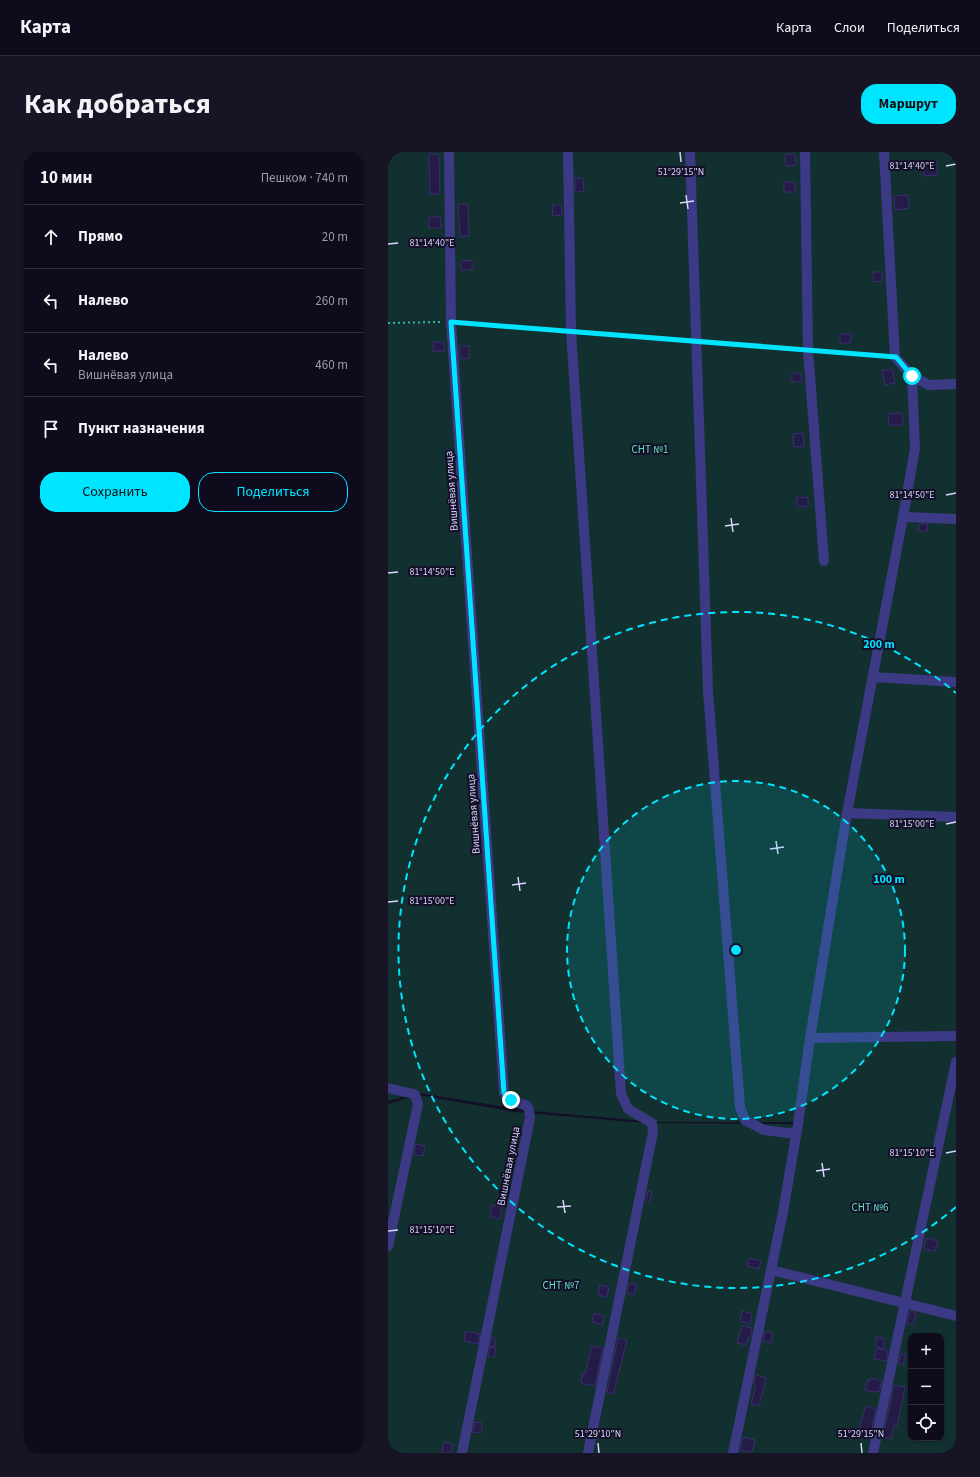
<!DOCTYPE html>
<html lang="ru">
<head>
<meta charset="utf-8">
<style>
  :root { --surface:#0e0b1c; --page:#171425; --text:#f1f3f6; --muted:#9b9ba3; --line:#2e2b3b; --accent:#00e5ff }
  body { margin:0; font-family:"Source Sans 3",sans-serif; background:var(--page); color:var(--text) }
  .controls { position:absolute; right:12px; bottom:12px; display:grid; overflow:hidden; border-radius:8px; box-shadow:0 1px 3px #0004 }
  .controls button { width:36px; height:36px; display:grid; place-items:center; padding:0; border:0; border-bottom:1px solid var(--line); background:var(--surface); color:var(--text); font:20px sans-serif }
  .stop { position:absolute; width:12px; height:12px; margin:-9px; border:3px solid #00e5ff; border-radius:50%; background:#fff }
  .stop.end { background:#00e5ff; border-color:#fff; box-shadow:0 1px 4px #0008 }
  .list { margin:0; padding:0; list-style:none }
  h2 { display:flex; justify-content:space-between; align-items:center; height:52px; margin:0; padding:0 16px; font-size:17px }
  h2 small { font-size:13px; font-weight:400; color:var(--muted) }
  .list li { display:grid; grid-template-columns:26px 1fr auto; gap:12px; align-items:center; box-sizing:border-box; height:64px; padding:0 16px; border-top:1px solid var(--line) }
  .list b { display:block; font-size:15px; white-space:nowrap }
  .list p { margin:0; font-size:13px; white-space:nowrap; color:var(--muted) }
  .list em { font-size:13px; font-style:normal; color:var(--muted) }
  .actions { display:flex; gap:8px; padding:12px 16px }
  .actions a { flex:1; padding:9px 0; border:1px solid var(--accent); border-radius:16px; text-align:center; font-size:14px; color:var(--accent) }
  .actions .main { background:var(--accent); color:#111 }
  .icon { flex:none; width:22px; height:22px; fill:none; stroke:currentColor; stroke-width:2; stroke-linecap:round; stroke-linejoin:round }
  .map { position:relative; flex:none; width:568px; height:1301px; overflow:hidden; border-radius:16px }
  header { display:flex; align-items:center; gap:24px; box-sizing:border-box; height:56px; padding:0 20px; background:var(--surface); border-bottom:1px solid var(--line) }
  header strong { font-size:19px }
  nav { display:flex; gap:22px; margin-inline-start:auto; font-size:14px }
  .intro { display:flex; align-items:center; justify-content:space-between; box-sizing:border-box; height:96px; padding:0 24px }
  h1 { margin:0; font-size:28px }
  .button { padding:10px 18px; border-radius:16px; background:var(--accent); color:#111; font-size:14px; font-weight:700 }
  main { display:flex; gap:24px; padding:0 24px }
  aside { flex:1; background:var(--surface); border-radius:16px; box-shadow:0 1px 3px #0004 }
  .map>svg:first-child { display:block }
</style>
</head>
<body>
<header>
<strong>Карта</strong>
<nav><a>Карта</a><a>Слои</a><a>Поделиться</a></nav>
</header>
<div class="intro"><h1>Как добраться</h1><a class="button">Маршрут</a></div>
<main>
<aside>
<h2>10 мин<small>Пешком · 740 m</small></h2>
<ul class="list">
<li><svg class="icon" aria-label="ahead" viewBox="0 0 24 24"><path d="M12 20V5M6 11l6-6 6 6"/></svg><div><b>Прямо</b></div><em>20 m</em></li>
<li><svg class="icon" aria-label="left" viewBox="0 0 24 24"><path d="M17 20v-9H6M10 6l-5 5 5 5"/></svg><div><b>Налево</b></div><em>260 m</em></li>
<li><svg class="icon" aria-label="left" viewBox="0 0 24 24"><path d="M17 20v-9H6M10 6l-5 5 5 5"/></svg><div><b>Налево</b><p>Вишнёвая улица</p></div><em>460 m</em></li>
<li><svg class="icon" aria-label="arrive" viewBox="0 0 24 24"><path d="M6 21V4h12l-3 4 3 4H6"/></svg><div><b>Пункт назначения</b></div></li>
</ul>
<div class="actions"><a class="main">Сохранить</a><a>Поделиться</a></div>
</aside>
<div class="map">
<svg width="568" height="1301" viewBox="0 0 568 1301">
  <rect width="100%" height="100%" fill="#130f26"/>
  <path fill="#12302f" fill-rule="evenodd" d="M0,0H568V1301H0V952L30,943L127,960L256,971L407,972V970H268L144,959L30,941L0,949ZM523,1184H553V1286H523Z"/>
  <g fill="#241b47" stroke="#3b2d73">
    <path d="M41,2H51L52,42H42Z"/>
    <path d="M407,2L408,13L398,14L397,3Z"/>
    <path d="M535,10H549V23L536,24Z"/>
    <path d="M187,26H195L196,39L187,40Z"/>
    <rect x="396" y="30" width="11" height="10"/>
    <path d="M520,43L521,56L507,58L506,44Z"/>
    <path d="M70,52H80L81,84L72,85Z"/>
    <path d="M164,53H173L174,63L165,64Z"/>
    <path d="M41,65H52L53,76H41Z"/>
    <path d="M84,108V118H73V109Z"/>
    <path d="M485,120H494V129L486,130Z"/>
    <path d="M452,182H463L462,191H452Z"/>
    <rect x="45" y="190" width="11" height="9"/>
    <path d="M72,194H81V206L72,207Z"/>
    <path d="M504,217L507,231L497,233L494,219Z"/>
    <path d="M404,221H413L414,230H404Z"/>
    <path d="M514,261L515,273H501L500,262Z"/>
    <path d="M415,281L416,294L406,295L405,282Z"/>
    <path d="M420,345V354L410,355L408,346Z"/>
    <path d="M531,372H540L539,379H530Z"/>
    <path d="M28,992L37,994L35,1004L26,1003Z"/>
    <path d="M260,1039L264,1040L262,1049H258Z"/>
    <path d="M104,1053L114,1055L112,1067L102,1064Z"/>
    <path d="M538,1086L550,1089L547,1099L536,1097Z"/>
    <path d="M361,1106L373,1109L371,1117L359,1114Z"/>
    <path d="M241,1131L249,1133L246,1143L239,1141Z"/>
    <path d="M212,1133L221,1135L219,1145L210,1143Z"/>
    <path d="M354,1159L364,1162L362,1172L352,1169Z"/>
    <path d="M522,1159L528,1161L525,1173L519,1171Z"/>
    <path d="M206,1161L216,1164L214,1173L204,1170Z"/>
    <path d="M354,1174L364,1176L362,1186H360L358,1193L349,1191Z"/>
    <path d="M78,1179L92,1182L90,1192L76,1189Z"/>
    <path d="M377,1179L385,1181L383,1191L375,1189Z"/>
    <path d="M104,1185L108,1186L106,1195L102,1194Z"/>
    <path d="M489,1185L497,1187L495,1197L487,1194Z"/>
    <path d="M230,1186L239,1188L225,1242L219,1240Z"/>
    <path d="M204,1194L215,1196L207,1234L193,1231L195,1221L197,1222Z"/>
    <path d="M102,1195L108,1196L106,1205L100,1204Z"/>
    <path d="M489,1196L500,1199L498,1209L486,1207Z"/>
    <path d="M513,1202L518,1203L515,1213L510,1212Z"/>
    <path d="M368,1223L378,1226L371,1254L363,1252L368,1233L366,1232Z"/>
    <path d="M482,1226L494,1229L491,1240L487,1239V1240L477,1238L479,1229H481Z"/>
    <path d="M506,1233L517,1235L509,1274L506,1273L503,1287L495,1285Z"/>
    <path d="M478,1254L488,1257L483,1281L471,1277Z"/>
    <path d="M87,1270L94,1271L93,1281L85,1280Z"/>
    <path d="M355,1285L367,1288L364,1300L352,1298Z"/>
    <path d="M56,1290L65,1292L63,1301L54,1300Z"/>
  </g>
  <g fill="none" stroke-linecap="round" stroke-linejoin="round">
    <g stroke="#2fb8b0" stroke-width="2" stroke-dasharray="2 3" stroke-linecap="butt">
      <path d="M0,171L53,170"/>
      <path d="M73,171L172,179"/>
      <path d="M193,180L298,189"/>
      <path d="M318,190L410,197"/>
      <path d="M430,199L497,204"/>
    </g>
    <g stroke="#3d3a85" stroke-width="10">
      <path d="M61,0L63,170L116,941L119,946L139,954L141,958L142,966L74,1301"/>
      <path d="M180,0L183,179L233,942L240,957L264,971L265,980L200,1301"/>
      <path d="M302,0L320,539L352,955L357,968L376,978L408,982"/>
      <path d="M417,0L420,198L436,409"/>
      <path d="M524,224L541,233L568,232"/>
      <path d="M515,365L568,367"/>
      <path d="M485,525L568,530"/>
      <path d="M459,661L568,665"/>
      <path d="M422,886L568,884"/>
      <path d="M0,936L26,942L27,943L30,952L0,1094"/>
      <path d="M383,1118L568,1164"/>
      <path d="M345,1301L395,1060L410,972L422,886L459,661L517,354L527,296L524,224L507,205L496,0"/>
      <path d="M485,1301L568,910"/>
    </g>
  </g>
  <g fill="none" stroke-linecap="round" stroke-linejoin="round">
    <path stroke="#00e5ff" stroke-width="5" d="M123,948L119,946L116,941L63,170L508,205L524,224"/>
  </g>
  <path fill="none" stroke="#d9d4ff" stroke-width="1.5" d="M292,0L293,10M558,14L568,12M298,43L300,57M292,51L306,49M0,92L10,91M558,343L568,341M343,366L345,380M337,374L351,372M0,421L10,420M558,672L568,670M388,689L390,702M382,697L396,695M130,725L132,739M124,733L138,731M0,750L10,749M558,1001L568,999M434,1011L436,1025M428,1019L442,1017M175,1048L177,1061M169,1055L183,1054M0,1079L10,1078M210,1291L211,1301M473,1291L474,1301"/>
  <circle cx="348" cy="798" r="169" fill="#00e5ff" fill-opacity=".12"/>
  <g fill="none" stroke="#00e5ff" stroke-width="2" stroke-dasharray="7 5">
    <circle cx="348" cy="798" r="169"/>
    <path d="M568 1055A338 338 0 1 1 568 541"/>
  </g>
  <g text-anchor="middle" stroke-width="4" stroke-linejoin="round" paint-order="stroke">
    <g font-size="11" fill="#5fe0c0" stroke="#130f26">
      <text x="262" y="301">СНТ №1</text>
      <text x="482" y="1059">СНТ №6</text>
      <text x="173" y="1137">СНТ №7</text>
    </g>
    <g font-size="11" fill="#d9d4ff" stroke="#130f26">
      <text transform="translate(63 339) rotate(-94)" y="4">Вишнёвая улица</text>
      <text transform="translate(85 662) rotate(-94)" y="4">Вишнёвая улица</text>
      <text transform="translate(120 1014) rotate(-79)" y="4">Вишнёвая улица</text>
    </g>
  </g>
  <g font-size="10" text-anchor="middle" fill="#d9d4ff" stroke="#130f26" stroke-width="4" stroke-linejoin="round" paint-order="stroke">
    <text x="524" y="17">81°14'40"E</text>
    <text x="293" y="23">51°29'15"N</text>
    <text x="44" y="94">81°14'40"E</text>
    <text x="524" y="346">81°14'50"E</text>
    <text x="44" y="423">81°14'50"E</text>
    <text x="524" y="675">81°15'00"E</text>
    <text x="44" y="752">81°15'00"E</text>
    <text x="524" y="1004">81°15'10"E</text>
    <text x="44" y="1081">81°15'10"E</text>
    <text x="210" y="1285">51°29'10"N</text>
    <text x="473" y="1285">51°29'15"N</text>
  </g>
  <circle cx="348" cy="798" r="6" fill="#00e5ff" stroke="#130f26" stroke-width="2"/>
  <g font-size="12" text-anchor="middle" font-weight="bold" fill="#00e5ff" stroke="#130f26" stroke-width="4" stroke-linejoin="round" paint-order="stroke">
    <text x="491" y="496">200 m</text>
    <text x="501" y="731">100 m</text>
  </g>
</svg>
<div class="controls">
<button>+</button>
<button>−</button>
<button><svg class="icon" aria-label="locate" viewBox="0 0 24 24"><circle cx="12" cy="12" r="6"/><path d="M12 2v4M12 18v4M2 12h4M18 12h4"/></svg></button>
</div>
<div class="stop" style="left:524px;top:224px"></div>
<div class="stop end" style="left:123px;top:948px"></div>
</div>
</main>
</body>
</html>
